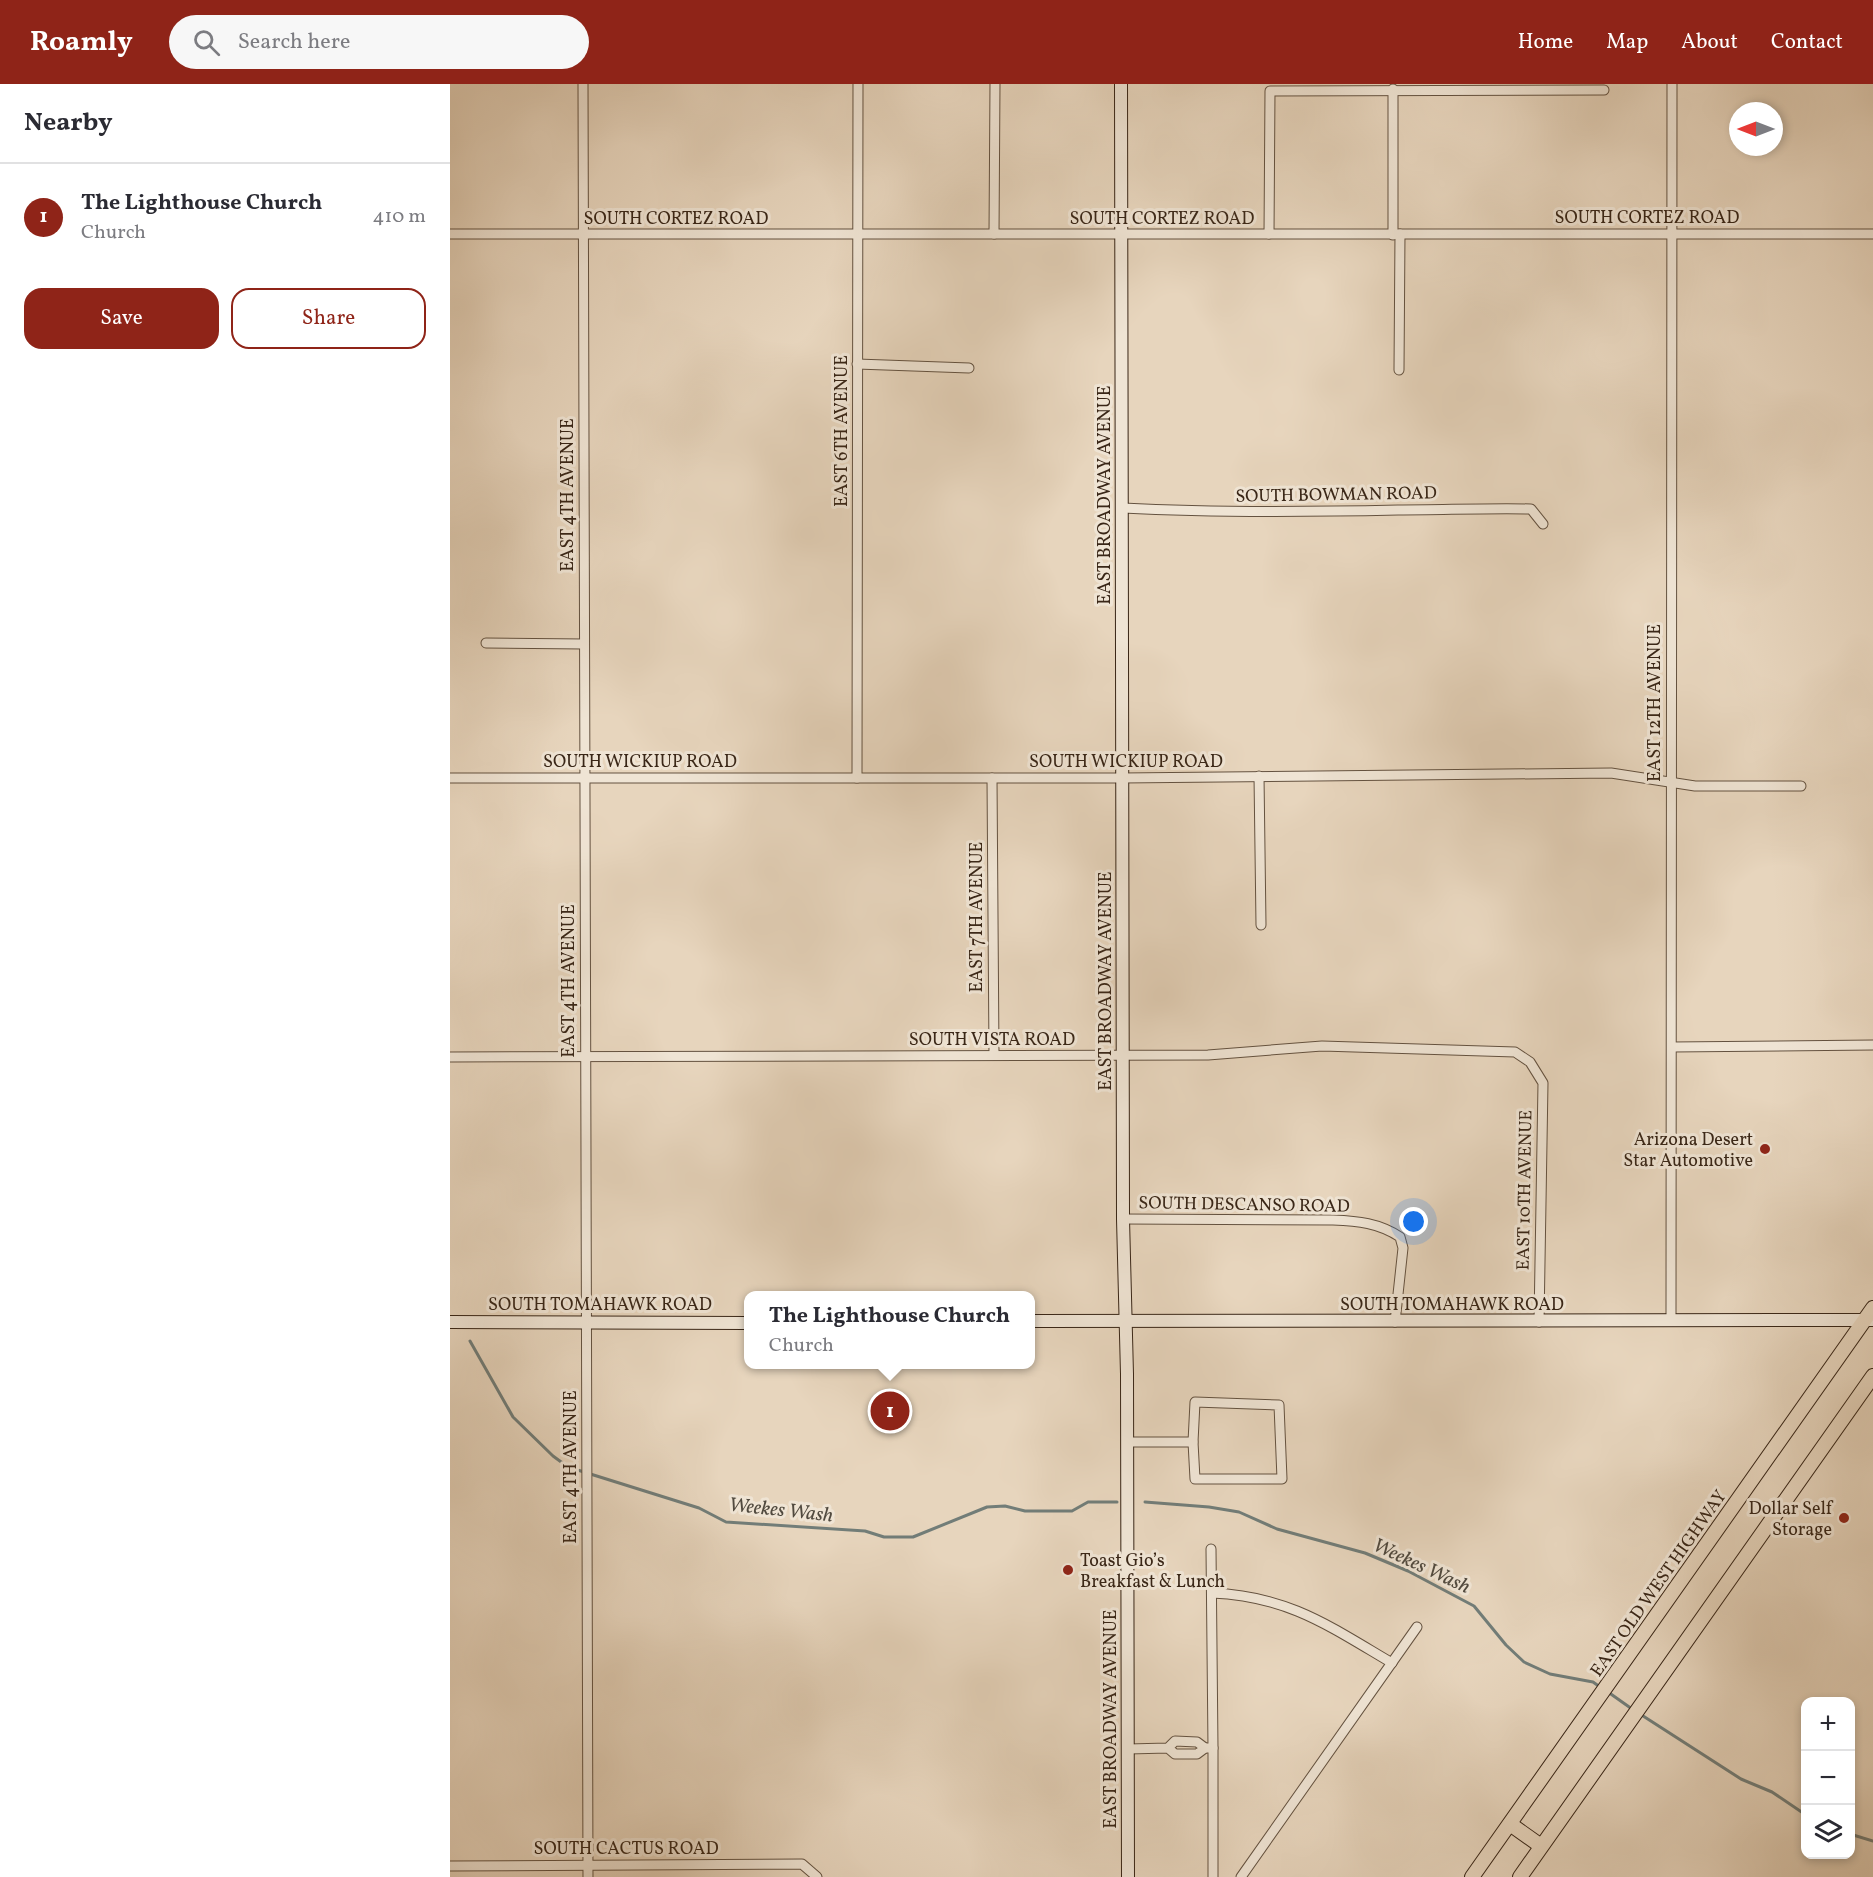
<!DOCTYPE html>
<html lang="en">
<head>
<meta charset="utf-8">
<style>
  :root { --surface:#fff; --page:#f7f7f7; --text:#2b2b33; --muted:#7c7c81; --line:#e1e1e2; --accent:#8f2418 }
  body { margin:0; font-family:Vollkorn,serif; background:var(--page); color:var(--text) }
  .controls { position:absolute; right:18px; bottom:18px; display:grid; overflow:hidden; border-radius:12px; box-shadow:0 3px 9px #0003 }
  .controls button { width:54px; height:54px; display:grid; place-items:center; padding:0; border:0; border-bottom:2px solid var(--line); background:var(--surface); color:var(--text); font:30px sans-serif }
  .compass { position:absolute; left:1279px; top:18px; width:54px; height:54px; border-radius:50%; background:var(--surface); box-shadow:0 3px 9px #0003; rotate:270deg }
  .you { position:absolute; left:964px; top:1138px; width:21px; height:21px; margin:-15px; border:4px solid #fff; border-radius:50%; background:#1a73e8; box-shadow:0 0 0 9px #1a73e833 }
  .badge { display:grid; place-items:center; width:39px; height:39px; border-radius:50%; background:var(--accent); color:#fff; font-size:20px; font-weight:700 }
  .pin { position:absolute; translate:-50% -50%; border:3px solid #fff; box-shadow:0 2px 6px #0006 }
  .popup { position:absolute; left:294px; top:1207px; width:291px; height:78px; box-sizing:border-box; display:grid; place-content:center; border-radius:12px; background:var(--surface); filter:drop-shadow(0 2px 4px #0005); font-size:20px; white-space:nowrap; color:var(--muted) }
  .popup b { font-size:22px; color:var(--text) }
  .popup::after { content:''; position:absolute; left:50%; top:100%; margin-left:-12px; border:12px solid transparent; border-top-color:var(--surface) }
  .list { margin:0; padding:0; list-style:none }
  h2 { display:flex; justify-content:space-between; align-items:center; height:78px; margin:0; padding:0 24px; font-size:26px }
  h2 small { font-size:20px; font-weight:400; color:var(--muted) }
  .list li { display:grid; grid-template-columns:39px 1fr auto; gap:18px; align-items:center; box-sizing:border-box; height:108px; padding:0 24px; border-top:2px solid var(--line) }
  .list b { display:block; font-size:22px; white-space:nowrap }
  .list p { margin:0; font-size:20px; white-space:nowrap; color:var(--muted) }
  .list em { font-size:20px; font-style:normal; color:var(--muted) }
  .actions { display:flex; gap:12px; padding:18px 24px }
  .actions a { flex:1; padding:14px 0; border:2px solid var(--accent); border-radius:18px; text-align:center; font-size:21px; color:var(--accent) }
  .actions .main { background:var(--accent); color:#fff }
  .icon { flex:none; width:33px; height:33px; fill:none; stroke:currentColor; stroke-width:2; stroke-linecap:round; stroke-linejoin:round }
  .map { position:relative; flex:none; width:1423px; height:1793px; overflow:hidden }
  header { display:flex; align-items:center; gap:36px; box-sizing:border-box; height:84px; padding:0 30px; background:var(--accent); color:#fff }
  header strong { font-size:28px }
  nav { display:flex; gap:33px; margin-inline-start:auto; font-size:21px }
  .search { width:420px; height:54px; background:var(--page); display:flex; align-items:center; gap:15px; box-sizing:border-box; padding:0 21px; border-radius:33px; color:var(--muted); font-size:22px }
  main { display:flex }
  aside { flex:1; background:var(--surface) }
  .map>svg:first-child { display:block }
</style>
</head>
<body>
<header>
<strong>Roamly</strong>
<div class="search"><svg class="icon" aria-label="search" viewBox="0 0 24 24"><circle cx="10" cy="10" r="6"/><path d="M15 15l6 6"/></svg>Search here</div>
<nav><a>Home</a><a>Map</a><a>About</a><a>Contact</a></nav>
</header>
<main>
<aside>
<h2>Nearby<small></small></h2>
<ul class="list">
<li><span class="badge">1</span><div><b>The Lighthouse Church</b><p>Church</p></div><em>410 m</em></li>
</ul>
<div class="actions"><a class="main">Save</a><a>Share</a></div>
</aside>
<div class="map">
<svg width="1423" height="1793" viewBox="0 0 1423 1793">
  <rect width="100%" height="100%" fill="#e7d5bd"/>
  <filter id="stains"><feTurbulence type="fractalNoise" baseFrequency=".00333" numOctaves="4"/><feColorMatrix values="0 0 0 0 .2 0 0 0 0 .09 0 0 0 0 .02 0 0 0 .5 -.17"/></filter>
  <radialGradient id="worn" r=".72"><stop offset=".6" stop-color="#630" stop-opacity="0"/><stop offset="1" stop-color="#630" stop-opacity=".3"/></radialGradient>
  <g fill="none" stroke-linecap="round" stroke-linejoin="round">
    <g stroke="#727d78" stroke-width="3">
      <path d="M20,1257L63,1333L103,1372L118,1383L249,1424L276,1438L415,1447L434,1453H463L537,1423L555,1422L575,1427H622L638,1418H667"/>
      <path d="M695,1418L759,1423L789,1428L827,1445L915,1469L958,1487L1024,1522L1056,1561L1074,1578L1100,1590L1143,1598L1150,1603"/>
      <path d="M1158,1608L1182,1625"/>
      <path d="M1190,1630L1291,1695L1322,1708L1356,1731"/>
      <path d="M1400,1750L1423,1757"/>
    </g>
    <defs>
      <g id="minor">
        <path d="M133,0L138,1793"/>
        <path d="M0,150H1423"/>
        <path d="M544,150L545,0"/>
        <path d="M819,150L820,7L1154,6"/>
        <path d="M943,151V5"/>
        <path d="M407,280L519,284"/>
        <path d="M949,286L950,150"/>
        <path d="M673,424C765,429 856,428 948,426C993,426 1037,424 1081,425L1093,440"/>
        <path d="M36,559L134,560"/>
        <path d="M809,692L811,841"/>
        <path d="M0,694H672L1161,689L1245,702H1351"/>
        <path d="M407,694L408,0"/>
        <path d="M542,694L544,971"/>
        <path d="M1222,963L1423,961"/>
        <path d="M0,973L758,971L872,962L1065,968L1080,978L1093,999L1089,1238"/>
        <path d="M673,1135L883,1136C908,1137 929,1139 950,1153L953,1164L945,1238"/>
        <path d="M1221,1237L1222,0"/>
        <path d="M745,1318L829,1321L832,1395H745L743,1358Z"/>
        <path d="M677,1358H743"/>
        <path d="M761,1465L763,1664"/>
        <path d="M762,1509C838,1512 879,1542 942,1579"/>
        <path d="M755,1664H763V1793"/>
        <path d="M678,1665L718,1664L725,1670H747L755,1664L747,1658L725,1657L718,1664"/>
        <path d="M0,1782L352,1780L367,1793"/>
        <path d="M791,1793L967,1543"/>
      </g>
      <g id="secondary">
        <path d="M671,0L673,1135L677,1290L678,1793"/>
        <path d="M581,1237L1423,1236"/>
        <path d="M0,1238L299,1239"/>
      </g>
      <g id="primary">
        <path d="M1060,1740L1091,1762"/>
        <path d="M1022,1793L1423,1224"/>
        <path d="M1070,1793L1423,1292"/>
      </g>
    </defs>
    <use href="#minor" stroke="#645240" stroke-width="11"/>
    <use href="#secondary" stroke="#392617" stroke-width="14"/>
    <use href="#primary" stroke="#392617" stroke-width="16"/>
    <use href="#minor" stroke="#efe4d4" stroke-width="9"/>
    <use href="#secondary" stroke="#efe4d4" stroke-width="12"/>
    <use href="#primary" stroke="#e7d5bd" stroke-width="14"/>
  </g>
  <g fill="#8f2418" stroke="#efe4d4" stroke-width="2">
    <circle cx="1315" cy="1065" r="6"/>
    <circle cx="1394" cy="1434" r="6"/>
    <circle cx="618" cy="1486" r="6"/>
  </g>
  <g text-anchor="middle" stroke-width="6" stroke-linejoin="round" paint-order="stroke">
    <g font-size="18" fill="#392617" stroke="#efe4d4">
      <text x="1197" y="139">SOUTH CORTEZ ROAD</text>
      <text x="226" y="140">SOUTH CORTEZ ROAD</text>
      <text x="712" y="140">SOUTH CORTEZ ROAD</text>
      <text transform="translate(391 347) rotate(-90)" y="6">EAST 6TH AVENUE</text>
      <text transform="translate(886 410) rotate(-1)" y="6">SOUTH BOWMAN ROAD</text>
      <text transform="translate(117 411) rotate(-90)" y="6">EAST 4TH AVENUE</text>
      <text transform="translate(654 411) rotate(-90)" y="6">EAST BROADWAY AVENUE</text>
      <text transform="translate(1204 619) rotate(-90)" y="6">EAST 12TH AVENUE</text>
      <text x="190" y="683">SOUTH WICKIUP ROAD</text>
      <text x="676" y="683">SOUTH WICKIUP ROAD</text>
      <text transform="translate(526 833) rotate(-90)" y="6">EAST 7TH AVENUE</text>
      <text transform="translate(118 897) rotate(-90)" y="6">EAST 4TH AVENUE</text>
      <text transform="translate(655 897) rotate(-90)" y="6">EAST BROADWAY AVENUE</text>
      <text x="542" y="961">SOUTH VISTA ROAD</text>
      <text transform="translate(1074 1106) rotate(-89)" y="6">EAST 10TH AVENUE</text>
      <text transform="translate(794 1120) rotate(1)" y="6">SOUTH DESCANSO ROAD</text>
      <text x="150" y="1226">SOUTH TOMAHAWK ROAD</text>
      <text x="1002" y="1226">SOUTH TOMAHAWK ROAD</text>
      <text transform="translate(120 1383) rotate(-90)" y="6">EAST 4TH AVENUE</text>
      <text transform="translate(1208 1499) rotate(-55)" y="6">EAST OLD WEST HIGHWAY</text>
      <text transform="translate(660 1635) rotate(-90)" y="6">EAST BROADWAY AVENUE</text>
      <text x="176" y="1770">SOUTH CACTUS ROAD</text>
    </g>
    <g font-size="18" fill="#392617" stroke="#efe4d4" text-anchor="end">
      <text x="1303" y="1061">Arizona Desert<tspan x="1303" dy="21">Star Automotive</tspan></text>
      <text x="1382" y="1430">Dollar Self<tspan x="1382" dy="21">Storage</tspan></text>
      <text x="630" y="1482" text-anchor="start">Toast Gio’s<tspan x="630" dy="21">Breakfast &amp; Lunch</tspan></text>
    </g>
    <g font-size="20" font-style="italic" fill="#514a3f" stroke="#efe4d4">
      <text transform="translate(331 1425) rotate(6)" y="7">Weekes Wash</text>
      <text transform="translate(972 1481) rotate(25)" y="7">Weekes Wash</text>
    </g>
  </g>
  <rect width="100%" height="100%" filter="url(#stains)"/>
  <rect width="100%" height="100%" fill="url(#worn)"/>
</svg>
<div class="controls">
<button>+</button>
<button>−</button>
<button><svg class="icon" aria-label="layers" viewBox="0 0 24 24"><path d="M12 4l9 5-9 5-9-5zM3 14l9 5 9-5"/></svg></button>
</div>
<svg class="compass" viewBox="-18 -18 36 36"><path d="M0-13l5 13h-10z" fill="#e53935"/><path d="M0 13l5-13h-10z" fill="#7c7c81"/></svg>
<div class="you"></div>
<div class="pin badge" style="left:440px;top:1327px">1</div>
<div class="popup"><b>The Lighthouse Church</b>Church</div>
</div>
</main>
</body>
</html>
